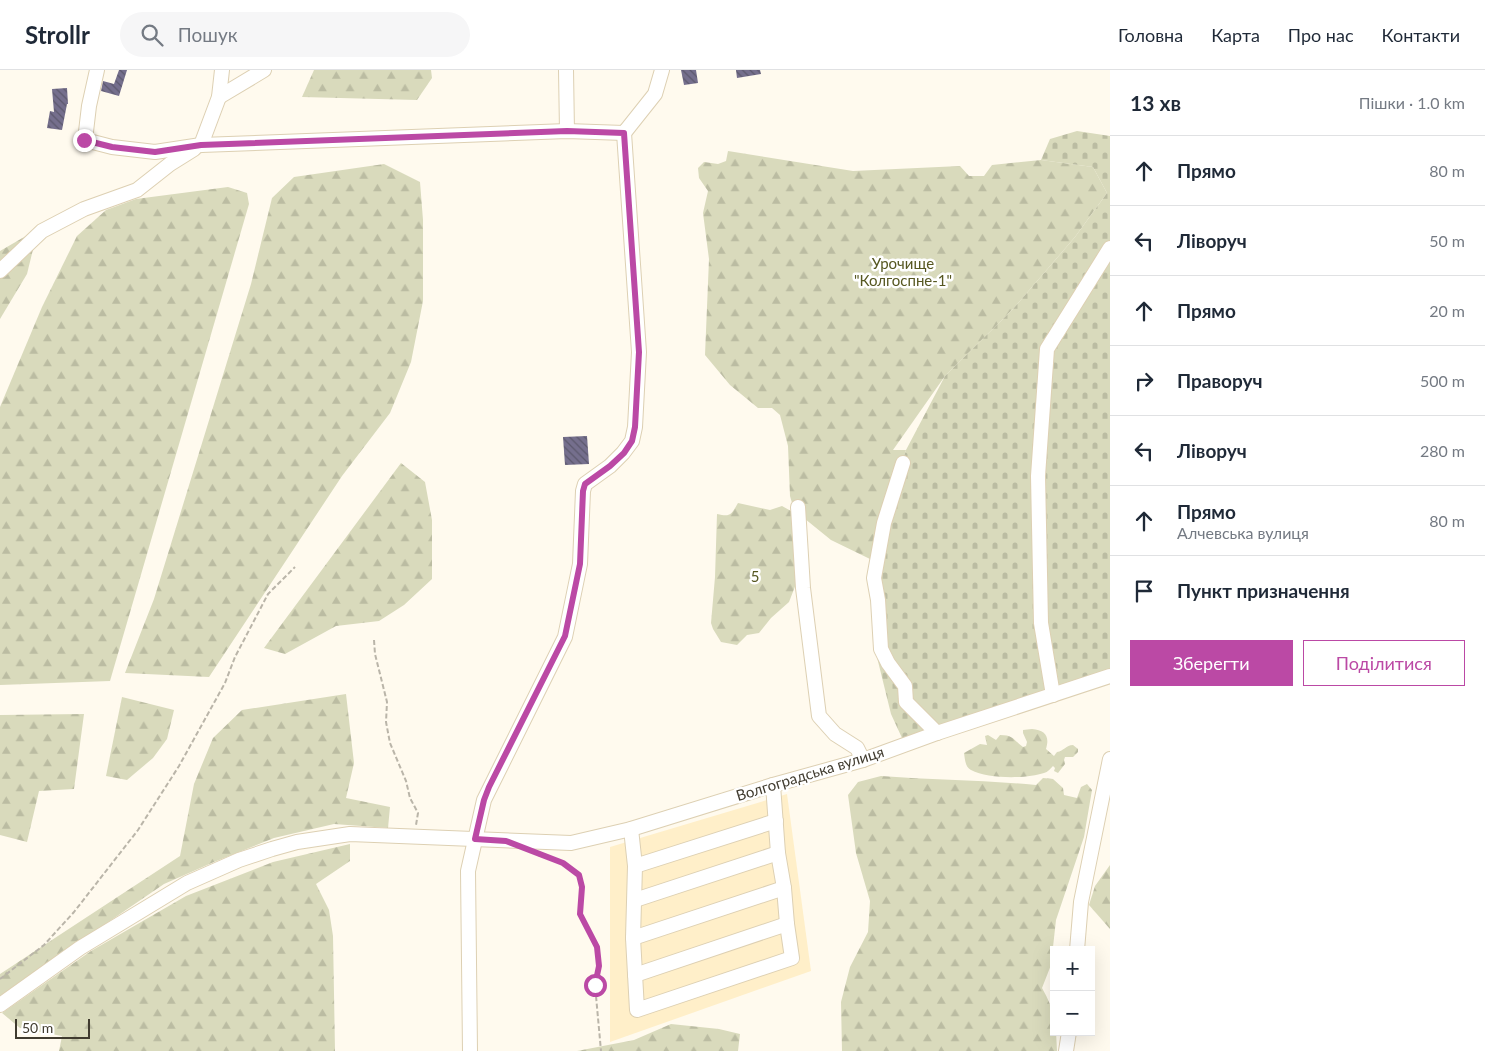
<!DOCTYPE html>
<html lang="uk">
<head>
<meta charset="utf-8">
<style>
  :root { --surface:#fff; --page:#f6f6f7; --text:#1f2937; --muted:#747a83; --line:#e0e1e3; --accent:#bb49a5 }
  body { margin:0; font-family:Lato,sans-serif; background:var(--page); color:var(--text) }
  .controls { position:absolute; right:15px; bottom:15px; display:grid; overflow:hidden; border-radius:0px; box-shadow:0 5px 20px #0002 }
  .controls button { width:45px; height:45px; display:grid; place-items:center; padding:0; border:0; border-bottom:1px solid var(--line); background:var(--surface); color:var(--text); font:25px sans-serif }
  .scale { position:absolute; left:15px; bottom:12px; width:75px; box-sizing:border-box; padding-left:5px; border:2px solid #403b2f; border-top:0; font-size:14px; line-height:18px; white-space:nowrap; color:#403b2f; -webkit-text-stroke:4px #fff; paint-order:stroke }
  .stop { position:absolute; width:15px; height:15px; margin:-11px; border:4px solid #bb49a5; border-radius:50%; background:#fff }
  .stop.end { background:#bb49a5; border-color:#fff; box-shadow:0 1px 5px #0008 }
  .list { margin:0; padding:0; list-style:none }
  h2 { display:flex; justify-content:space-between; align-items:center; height:65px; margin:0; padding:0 20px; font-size:21px }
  h2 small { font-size:16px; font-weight:400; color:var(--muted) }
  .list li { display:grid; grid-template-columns:32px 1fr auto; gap:15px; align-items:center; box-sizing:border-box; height:70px; padding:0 20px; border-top:1px solid var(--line) }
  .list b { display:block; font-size:19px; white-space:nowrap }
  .list p { margin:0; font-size:16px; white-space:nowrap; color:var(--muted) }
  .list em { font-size:16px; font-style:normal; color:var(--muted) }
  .actions { display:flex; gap:10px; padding:15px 20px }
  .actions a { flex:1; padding:11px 0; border:1px solid var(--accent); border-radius:0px; text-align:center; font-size:18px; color:var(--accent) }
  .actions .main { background:var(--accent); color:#fff }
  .icon { flex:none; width:28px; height:28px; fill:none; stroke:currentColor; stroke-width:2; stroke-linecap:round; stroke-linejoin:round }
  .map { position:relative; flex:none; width:1110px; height:981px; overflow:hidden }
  header { display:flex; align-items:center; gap:30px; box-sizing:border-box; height:70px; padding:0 25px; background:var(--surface); border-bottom:1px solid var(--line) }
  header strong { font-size:24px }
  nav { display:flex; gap:28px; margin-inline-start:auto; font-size:18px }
  .search { width:350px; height:45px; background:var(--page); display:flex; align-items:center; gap:12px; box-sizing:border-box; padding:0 18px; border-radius:28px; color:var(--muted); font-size:19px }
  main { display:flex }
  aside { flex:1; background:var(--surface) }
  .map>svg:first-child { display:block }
</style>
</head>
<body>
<header>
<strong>Strollr</strong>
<div class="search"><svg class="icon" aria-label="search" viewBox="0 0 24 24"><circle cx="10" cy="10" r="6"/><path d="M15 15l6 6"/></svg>Пошук</div>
<nav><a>Головна</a><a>Карта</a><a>Про нас</a><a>Контакти</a></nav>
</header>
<main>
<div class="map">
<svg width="1110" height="981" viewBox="0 0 1110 981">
  <defs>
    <pattern id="forest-firs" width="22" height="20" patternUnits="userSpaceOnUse" patternTransform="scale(1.25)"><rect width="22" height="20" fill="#d9dabc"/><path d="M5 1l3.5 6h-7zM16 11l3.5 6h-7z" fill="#bbbca2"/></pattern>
    <pattern id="cemetery-stones" width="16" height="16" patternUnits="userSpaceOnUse" patternTransform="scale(1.25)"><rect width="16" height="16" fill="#d9dabc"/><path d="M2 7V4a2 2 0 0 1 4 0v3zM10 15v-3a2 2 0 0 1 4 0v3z" fill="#bbbca2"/></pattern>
    <pattern id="building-back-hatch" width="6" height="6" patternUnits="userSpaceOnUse" patternTransform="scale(1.25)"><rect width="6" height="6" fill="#756f8d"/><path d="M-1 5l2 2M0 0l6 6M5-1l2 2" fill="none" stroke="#5c586d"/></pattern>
  </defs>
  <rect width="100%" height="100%" fill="#fffaee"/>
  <path fill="#ffefc9" d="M787,724L811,901L610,972V777Z"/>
  <g fill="url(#forest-firs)">
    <path d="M314,0H431L432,8L417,30L302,27Z"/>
    <path d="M728,81L853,101L960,96L969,106H984L992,95L1041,90L1093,97L1107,123L1075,167L1013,239L945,306L893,380H906L870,489L831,470L794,440L790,426L788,376L780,345L772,338H758L730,315L705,285L709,189L703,143L708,121L699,108L698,98L704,92L718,94L726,91Z"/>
    <path d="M384,94L420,112L423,150V231L411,292L390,343L342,406L209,607L125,603L154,529L251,214L272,128L294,107Z"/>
    <path d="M228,117L247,123L249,134L110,611L0,615V337L42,237L77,166L106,140L136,129Z"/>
    <path d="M38,159L27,204L0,249V181Z"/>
    <path d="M401,393L425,412L432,450V509L404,535L379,551L336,556L285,584L264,578Z"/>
    <path d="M738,433L770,440L782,436L791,441L794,458L796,514L789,532L771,548L759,563L747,565L737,575L721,572L713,559L711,553L715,507L717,444C731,447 731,445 738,433Z"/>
    <path d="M346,624L354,693L346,728L390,737L388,758L334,754L274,768L214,792L164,814L0,926V904L180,786L194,714L213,668L242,640Z"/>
    <path d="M122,627L174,640L167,669L153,688L127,710L106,706Z"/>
    <path d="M84,644L74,719L39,721L27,772L0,765V645Z"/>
    <path d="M1032,659C1045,660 1050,666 1046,679L1054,686L1057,682C1064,681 1066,675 1073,675L1078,679V682L1073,687H1065L1064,690L1065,694L1058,703L1054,701L1055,698L1053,696C1050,699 1048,702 1044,703C1026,709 988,709 971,700C965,697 965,689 964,683L980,674L987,675L985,666L988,665L996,670L1000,665C1014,665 1013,670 1023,677L1026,676L1027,672L1023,663V660Z"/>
    <path d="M881,706C933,710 984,710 1036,715L1043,708L1053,709L1063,718L1064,725L1077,728L1081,717L1087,714L1092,720L1084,767L1056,850L1051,895L1042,918C1051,934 1054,943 1054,962H1056L1057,981H842L841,932L850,897L868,862L870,831L856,783L848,725L858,712Z"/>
    <path d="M350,774V791L316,814L329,840L333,866L335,981H59L62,966L20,958L2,943L91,881L186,826L273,792Z"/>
    <path d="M1110,795V859L1089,835L1095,816Z"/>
    <path d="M671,954L719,959L740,964L738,981H577L634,970Z"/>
  </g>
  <path fill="url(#cemetery-stones)" d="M1077,61L1110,66V602L941,657L902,668L891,644L873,571L870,489L906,380L945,306L1013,239L1075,167L1107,123L1093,97L1041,90L1050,69Z"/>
  <g fill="url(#building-back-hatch)">
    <path d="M119,0H127L119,26L101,21L103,11L114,14Z"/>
    <path d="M681,0H696L698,13L684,15Z"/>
    <path d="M736,0H760L761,4L737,8Z"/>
    <path d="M67,18L68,34H67L62,60L47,58L50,41L54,42L52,19Z"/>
    <path d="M587,366L589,394L565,395L563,367Z"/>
  </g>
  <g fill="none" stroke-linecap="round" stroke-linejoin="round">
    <defs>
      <g id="minor">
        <path d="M97,0L89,36L85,70L112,77L155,82L201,75L567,61L624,63L655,24L662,0"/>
        <path d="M566,0L567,61"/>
        <path d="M219,27L264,0"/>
        <path d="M201,75L219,27L222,0"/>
        <path d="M0,201L42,161L84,139L137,120L170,94L194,79"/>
        <path d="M903,393L884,453L874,508L878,530L881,579L888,593L905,616L906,632L937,663"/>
        <path d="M798,437L803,518L819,646L835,664L857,678L863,690"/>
        <path d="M1053,625L1041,553L1038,406L1047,279L1110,178"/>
        <path d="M631,759L635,796L633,868L637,940L792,888L787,854L784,818L778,783L773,715"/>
        <path d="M635,796L776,751"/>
        <path d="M635,830L778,783"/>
        <path d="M633,868L784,818"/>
        <path d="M1077,880L1081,832L1110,689"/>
        <path d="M635,905L787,854"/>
        <path d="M0,935L80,878L187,813L239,790L272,779L297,772L350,764L571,773L631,759L773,715L863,690L937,663L1110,606"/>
        <path d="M470,981L468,801L484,730L565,567L580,494L583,421L585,414L610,396L623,383L632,371L635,357L639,282L624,63"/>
        <path d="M1066,981L1069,962"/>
      </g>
    </defs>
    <use href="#minor" stroke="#ddd0b3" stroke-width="16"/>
    <g stroke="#bab5a9" stroke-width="2" stroke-dasharray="5 2.5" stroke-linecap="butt">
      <path d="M374,570L375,584L387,632L386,652L390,673L406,711L410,728L418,743L416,755"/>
      <path d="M538,785L563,793L579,805L582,817L580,844L597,877L599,896L595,915L601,981"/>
      <path d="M0,909L44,875L74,842L138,760L179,696L225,613L235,587L268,524L295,497"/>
    </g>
    <use href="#minor" stroke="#fff" stroke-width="14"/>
  </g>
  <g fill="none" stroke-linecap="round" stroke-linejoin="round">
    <path stroke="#bb49a5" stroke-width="6" d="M84,70L112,77L155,82L201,75L567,61L624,63L639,282L635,357L632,371L624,383L610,396L585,414L583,421L580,494L565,566L489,717L484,730L475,769L506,771L563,793L579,805L582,817L580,844L597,877L599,896L595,915"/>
  </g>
  <g text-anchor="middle" stroke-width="5" stroke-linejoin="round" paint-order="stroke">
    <g font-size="15" fill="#565721" stroke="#fff">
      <text x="903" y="199">Урочище<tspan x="903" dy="17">"Колгоспне-1"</tspan></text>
      <text x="755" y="512">5</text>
    </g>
    <g font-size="15" fill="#403b2f" stroke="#fff">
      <text transform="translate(810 704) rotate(-17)" y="5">Волгоградська вулиця</text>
    </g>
  </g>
</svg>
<div class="controls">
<button>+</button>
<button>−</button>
</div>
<div class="scale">50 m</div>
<div class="stop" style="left:595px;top:915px"></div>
<div class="stop end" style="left:84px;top:70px"></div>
</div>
<aside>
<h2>13 хв<small>Пішки · 1.0 km</small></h2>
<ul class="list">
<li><svg class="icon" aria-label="ahead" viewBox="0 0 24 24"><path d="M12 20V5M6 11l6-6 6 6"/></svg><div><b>Прямо</b></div><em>80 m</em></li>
<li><svg class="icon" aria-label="left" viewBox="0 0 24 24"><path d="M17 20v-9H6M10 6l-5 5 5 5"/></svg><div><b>Ліворуч</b></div><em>50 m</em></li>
<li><svg class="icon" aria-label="ahead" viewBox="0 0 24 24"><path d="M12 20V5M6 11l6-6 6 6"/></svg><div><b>Прямо</b></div><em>20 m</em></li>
<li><svg class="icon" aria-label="right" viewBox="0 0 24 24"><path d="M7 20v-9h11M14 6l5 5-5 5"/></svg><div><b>Праворуч</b></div><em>500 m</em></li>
<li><svg class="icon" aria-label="left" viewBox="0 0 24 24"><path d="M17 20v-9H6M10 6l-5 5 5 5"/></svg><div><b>Ліворуч</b></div><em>280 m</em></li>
<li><svg class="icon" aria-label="ahead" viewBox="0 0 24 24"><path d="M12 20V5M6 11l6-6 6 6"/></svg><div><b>Прямо</b><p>Алчевська вулиця</p></div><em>80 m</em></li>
<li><svg class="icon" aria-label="arrive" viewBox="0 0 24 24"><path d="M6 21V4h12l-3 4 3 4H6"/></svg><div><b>Пункт призначення</b></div></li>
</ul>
<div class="actions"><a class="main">Зберегти</a><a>Поділитися</a></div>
</aside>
</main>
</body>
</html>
